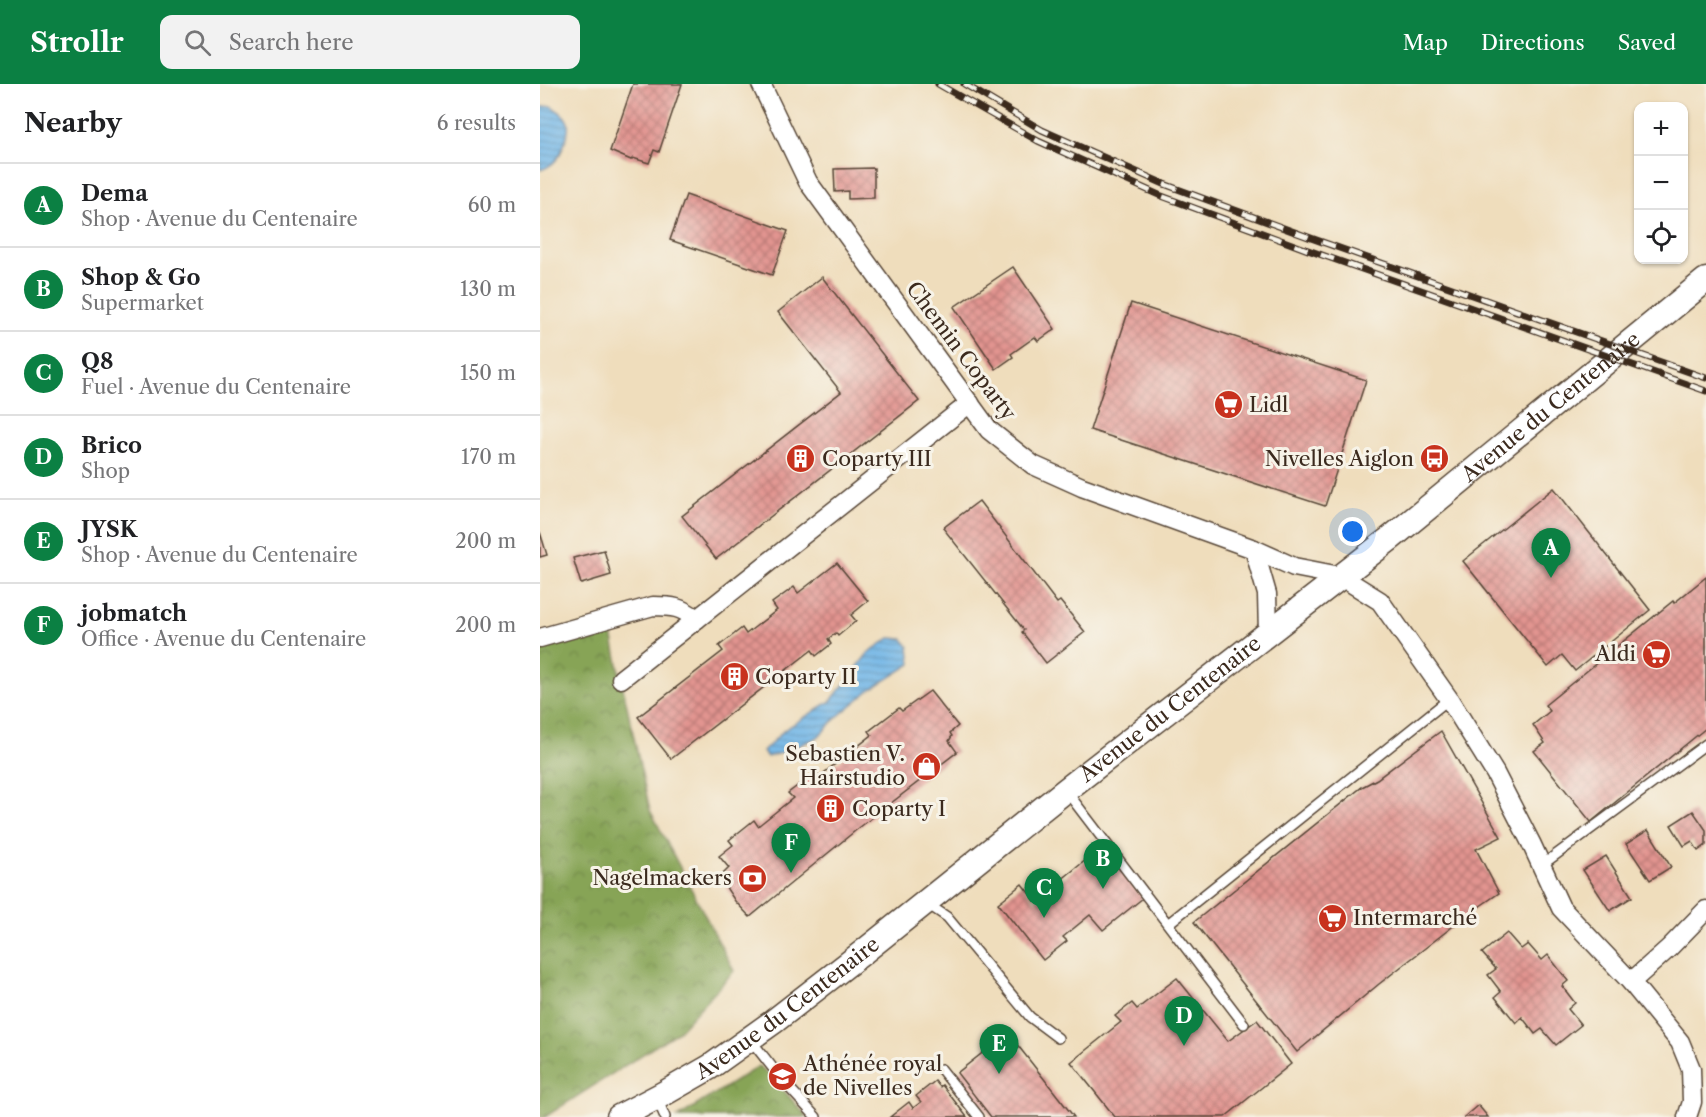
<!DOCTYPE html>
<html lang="en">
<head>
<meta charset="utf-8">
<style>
  :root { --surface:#fff; --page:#f2f2f2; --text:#202124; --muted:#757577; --line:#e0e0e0; --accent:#0b8043 }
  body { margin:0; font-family:"Libre Caslon Text",serif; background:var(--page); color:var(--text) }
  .controls { position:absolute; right:18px; top:18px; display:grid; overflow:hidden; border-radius:12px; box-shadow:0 2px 4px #0004 }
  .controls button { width:54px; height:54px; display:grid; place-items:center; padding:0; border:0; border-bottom:2px solid var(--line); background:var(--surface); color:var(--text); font:30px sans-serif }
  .you { position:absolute; left:813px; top:448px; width:21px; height:21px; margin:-15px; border:4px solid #fff; border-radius:50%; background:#1a73e8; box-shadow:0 0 0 9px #1a73e833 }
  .badge { display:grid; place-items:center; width:39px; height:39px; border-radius:50%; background:var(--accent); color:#fff; font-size:20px; font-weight:700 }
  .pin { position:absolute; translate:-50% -50px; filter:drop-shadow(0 2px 3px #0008) }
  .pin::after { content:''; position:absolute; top:32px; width:21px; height:18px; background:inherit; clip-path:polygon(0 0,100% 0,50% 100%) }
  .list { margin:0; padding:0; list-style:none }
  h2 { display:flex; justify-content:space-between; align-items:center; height:78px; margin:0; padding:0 24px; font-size:26px }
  h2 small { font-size:20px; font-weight:400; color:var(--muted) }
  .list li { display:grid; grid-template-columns:39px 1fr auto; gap:18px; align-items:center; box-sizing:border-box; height:84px; padding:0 24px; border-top:2px solid var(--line) }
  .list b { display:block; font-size:22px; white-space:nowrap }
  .list p { margin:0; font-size:20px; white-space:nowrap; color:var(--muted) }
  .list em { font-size:20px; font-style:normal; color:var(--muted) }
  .icon { flex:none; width:33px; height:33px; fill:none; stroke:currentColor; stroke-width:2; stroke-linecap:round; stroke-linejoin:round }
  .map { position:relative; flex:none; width:1166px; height:1033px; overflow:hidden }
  header { display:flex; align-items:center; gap:36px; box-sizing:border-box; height:84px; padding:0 30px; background:var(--accent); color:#fff }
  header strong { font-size:28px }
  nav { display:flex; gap:33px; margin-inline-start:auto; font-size:21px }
  .search { width:420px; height:54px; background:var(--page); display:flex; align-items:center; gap:15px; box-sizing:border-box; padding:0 21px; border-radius:12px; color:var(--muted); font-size:22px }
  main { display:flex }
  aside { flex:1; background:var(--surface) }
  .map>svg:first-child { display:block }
</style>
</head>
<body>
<header>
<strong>Strollr</strong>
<div class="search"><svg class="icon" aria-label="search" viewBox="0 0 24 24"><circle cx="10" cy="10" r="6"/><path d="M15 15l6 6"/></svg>Search here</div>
<nav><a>Map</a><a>Directions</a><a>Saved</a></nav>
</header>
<main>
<aside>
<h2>Nearby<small>6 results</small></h2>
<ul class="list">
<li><span class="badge">A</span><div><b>Dema</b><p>Shop · Avenue du Centenaire</p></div><em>60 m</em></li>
<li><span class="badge">B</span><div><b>Shop &amp; Go</b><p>Supermarket</p></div><em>130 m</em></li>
<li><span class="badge">C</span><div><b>Q8</b><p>Fuel · Avenue du Centenaire</p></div><em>150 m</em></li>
<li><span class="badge">D</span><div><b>Brico</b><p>Shop</p></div><em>170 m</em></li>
<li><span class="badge">E</span><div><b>JYSK</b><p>Shop · Avenue du Centenaire</p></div><em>200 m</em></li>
<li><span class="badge">F</span><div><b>jobmatch</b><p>Office · Avenue du Centenaire</p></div><em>200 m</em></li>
</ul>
</aside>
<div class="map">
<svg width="1166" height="1033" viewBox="0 0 1166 1033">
  <defs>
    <pattern id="forest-crowns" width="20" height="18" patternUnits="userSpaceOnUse" patternTransform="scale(1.5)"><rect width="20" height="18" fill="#87a457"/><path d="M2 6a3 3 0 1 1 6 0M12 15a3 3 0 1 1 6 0" fill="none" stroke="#708647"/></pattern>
    <pattern id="water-rules" width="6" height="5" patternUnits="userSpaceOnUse" patternTransform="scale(1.5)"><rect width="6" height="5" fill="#71b6e7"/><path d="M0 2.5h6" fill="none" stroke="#5e94bb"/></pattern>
    <pattern id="building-cross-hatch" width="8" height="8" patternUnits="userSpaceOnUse" patternTransform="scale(1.5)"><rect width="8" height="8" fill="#e29490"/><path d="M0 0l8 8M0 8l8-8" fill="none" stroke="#b87975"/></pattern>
  </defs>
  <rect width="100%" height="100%" fill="#f7f3e8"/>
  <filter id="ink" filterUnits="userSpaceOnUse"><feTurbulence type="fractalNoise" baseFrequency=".0167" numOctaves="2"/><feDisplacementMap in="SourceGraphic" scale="12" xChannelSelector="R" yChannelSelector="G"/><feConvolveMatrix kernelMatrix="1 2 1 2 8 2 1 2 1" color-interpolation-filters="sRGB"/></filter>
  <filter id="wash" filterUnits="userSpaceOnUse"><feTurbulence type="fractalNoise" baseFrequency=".008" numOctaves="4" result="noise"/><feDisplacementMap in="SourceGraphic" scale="24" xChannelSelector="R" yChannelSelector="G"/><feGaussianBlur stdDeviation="1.35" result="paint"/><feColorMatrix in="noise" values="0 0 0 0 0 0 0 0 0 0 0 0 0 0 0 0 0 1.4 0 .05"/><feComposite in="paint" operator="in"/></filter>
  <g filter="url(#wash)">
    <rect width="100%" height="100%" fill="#efddbc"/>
    <g fill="url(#forest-crowns)" stroke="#61673a" stroke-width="1.5">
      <path d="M69,534L81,595L110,726L194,887L139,947L5,1033H0V554Z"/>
      <path d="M219,982L230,991L267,1033H138Z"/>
    </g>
    <g fill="url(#water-rules)" stroke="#567082" stroke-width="1.5">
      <path d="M11,22C17,26 26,31 28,39C30,47 22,69 16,76C13,80 5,85 0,86V24L1,23Z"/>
      <path d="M350,554L363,555L369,563L371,580L331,605L297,633L278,653L247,667L227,673L223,668L244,646L291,617L329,568Z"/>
    </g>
    <g id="blocks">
      <g fill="url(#building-cross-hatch)">
        <path d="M93,0H142L119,68L114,66L109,79L93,74L91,76L70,67Z"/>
        <path d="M334,84V114L308,115V107L295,108L294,85Z"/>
        <path d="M146,111L248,147L232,191L130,156Z"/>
        <path d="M473,183L515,245L498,257L495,253L471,270L473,273L456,285L414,223Z"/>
        <path d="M282,193L379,317L176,475L142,432L301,308L238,228Z"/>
        <path d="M591,219L826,296L785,422L550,346Z"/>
        <path d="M1014,404L1110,526L1035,587L1022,571L1008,583L923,477Z"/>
        <path d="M439,417L517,519L520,517L545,548L506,579L482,548L484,546L403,444Z"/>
        <path d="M0,448L7,471L0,473Z"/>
        <path d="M64,466L71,491L41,500L33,474Z"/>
        <path d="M297,479L328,517L311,531L316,537L298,552L296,549L288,555L291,560L276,572L272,566L131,675L98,633L183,567L179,562L202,544L206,550L237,526L232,519L254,503L258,509Z"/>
        <path d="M1166,493V644L1051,738L994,667L1005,659L993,641L1010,627L1005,621L1133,517L1134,519Z"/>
        <path d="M390,607L418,642L410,649L412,652L409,657L417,668L315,747L210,833L195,817L187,805L183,790L189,784L179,772L193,761L189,756L214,736L218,742L253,714L248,709L276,688L280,692L332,651L329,647L359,624L362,627Z"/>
        <path d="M901,647L961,753L936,765L959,809L930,829L839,900L757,968L654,838L822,703L837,695Z"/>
        <path d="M1153,727L1166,746V761L1158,767L1152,757L1144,762L1131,741Z"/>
        <path d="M1108,746L1131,783L1110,796L1086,760Z"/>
        <path d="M562,763L603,814L563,846L550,831L523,853L527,857L503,876L458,819L482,800L495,817Z"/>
        <path d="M1066,772L1092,813L1070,827L1043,786Z"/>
        <path d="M967,849L981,865L988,860L1002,876L1008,871L1028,897L1022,902L1035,919L1028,925L1041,941L1016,961L1002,945L995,950L982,933L976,939L955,913L961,908L948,891L956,885L942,869Z"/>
        <path d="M637,894L688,957L717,936L751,980L685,1033H575L531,978L581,938L575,932L592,919L597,925Z"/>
        <path d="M468,949L534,1033H451L417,989Z"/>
        <path d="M395,997L400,1003L402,1001L427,1033H350L369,1018L373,1024L381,1018L376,1012Z"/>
        <path d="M938,1021L948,1033H924Z"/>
      </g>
    </g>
  </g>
  <g filter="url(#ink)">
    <use href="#blocks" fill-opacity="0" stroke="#564536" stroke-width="1.5"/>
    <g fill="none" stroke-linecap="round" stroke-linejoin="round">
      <defs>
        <g id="service">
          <path d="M527,708L704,940"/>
          <path d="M1002,781L1166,660"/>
          <path d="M386,819L407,833L490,933L518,954"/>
          <path d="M629,839L909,615"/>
          <path d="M210,955L243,997L276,1033"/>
          <path d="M401,985L439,1033"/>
          <path d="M117,1014L125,1033"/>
        </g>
        <g id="minor">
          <path d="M221,0L268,98L449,346L493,381L542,403L714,465L754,483L800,492L840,517L909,615L955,689L991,759L1021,824L1091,898L1140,958L1151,985L1152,1018L1147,1033"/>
          <path d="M714,465L727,510L728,549"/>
          <path d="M0,554L113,522C134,522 140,523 157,535L430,319"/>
          <path d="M81,595L157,535"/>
          <path d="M1091,898L1129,864L1166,826"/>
        </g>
        <g id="secondary">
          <path id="s1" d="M79,1033L123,1010L170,983L233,938L322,869L526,706L852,453L1166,196"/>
        </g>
      </defs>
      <use href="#service" stroke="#564536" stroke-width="12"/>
      <use href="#minor" stroke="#564536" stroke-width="21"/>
      <use href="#secondary" stroke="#564536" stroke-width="27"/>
      <use href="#service" stroke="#fff" stroke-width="9"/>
      <use href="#minor" stroke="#fff" stroke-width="18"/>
      <use href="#secondary" stroke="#fff" stroke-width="24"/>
      <defs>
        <g id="rail">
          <path d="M398,0L498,57L619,111L768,166L1166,307"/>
          <path d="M424,0L502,46L624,100L771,154L1166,294"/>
        </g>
      </defs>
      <use href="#rail" stroke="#3b2a1e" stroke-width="7"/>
      <use href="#rail" stroke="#f7f3e8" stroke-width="4.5" stroke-dasharray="14" stroke-linecap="butt"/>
    </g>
  </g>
  <defs>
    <symbol id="supermarket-disc" viewBox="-11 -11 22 22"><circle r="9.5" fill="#c8321e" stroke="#f7f3e8"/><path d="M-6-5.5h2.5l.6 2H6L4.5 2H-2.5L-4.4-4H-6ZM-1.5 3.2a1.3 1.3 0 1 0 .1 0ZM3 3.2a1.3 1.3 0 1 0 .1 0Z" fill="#fff"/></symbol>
    <symbol id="building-disc" viewBox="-11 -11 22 22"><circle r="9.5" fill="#c8321e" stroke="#f7f3e8"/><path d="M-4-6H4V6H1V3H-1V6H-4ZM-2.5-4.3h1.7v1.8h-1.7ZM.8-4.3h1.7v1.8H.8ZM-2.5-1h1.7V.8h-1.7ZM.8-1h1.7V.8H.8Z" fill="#fff"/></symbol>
    <symbol id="bus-disc" viewBox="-11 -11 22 22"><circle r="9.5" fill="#c8321e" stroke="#f7f3e8"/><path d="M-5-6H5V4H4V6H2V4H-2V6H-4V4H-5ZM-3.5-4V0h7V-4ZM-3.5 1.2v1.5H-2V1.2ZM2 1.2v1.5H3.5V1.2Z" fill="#fff"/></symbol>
    <symbol id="shop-disc" viewBox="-11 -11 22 22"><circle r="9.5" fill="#c8321e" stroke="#f7f3e8"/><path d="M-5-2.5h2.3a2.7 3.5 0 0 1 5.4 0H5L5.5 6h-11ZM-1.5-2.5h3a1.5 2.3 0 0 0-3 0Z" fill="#fff"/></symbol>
    <symbol id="bank-disc" viewBox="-11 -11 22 22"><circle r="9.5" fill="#c8321e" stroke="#f7f3e8"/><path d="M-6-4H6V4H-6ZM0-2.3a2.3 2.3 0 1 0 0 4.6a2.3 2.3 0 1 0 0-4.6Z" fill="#fff"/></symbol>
    <symbol id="school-disc" viewBox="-11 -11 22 22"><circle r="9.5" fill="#c8321e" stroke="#f7f3e8"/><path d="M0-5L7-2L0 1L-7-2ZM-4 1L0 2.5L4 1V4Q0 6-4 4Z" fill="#fff"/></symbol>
  </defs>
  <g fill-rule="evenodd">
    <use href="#supermarket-disc" x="672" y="304" width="33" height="33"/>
    <use href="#building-disc" x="244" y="358" width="33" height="33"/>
    <use href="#bus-disc" x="878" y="358" width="33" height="33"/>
    <use href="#supermarket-disc" x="1100" y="554" width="33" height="33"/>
    <use href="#building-disc" x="178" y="576" width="33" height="33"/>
    <use href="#shop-disc" x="370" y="666" width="33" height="33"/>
    <use href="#building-disc" x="274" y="708" width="33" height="33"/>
    <use href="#bank-disc" x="196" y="778" width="33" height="33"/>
    <use href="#supermarket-disc" x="776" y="818" width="33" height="33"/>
    <use href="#school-disc" x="226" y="976" width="33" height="33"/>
  </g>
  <g text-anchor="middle" stroke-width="6" stroke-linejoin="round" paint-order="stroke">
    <g font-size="21" fill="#3b2a1e" stroke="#f7f3e8">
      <text transform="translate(421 267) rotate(53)" y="7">Chemin Coparty</text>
      <text dy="7" stroke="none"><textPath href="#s1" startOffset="1173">Avenue du Centenaire</textPath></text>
      <text dy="7" stroke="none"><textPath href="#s1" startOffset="687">Avenue du Centenaire</textPath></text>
      <text dy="7" stroke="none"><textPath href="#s1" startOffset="201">Avenue du Centenaire</textPath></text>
    </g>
    <g font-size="21" fill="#3b2a1e" stroke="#f7f3e8" text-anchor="start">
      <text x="709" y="328">Lidl</text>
      <text x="282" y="382">Coparty III</text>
      <text x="874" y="382" text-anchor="end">Nivelles Aiglon</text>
      <text x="1096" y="577" text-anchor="end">Aldi</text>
      <text x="215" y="600">Coparty II</text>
      <text x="365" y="677" text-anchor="end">Sebastien V.<tspan x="365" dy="24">Hairstudio</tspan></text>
      <text x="312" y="732">Coparty I</text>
      <text x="192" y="801" text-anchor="end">Nagelmackers</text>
      <text x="813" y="841">Intermarché</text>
      <text x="263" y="987">Athénée royal<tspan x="263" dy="24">de Nivelles</tspan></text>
    </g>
  </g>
</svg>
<div class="controls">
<button>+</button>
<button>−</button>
<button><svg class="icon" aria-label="locate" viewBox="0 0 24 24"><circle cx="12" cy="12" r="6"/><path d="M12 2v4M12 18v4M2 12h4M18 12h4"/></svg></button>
</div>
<div class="you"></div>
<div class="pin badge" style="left:1011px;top:494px">A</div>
<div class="pin badge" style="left:563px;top:805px">B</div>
<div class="pin badge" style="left:504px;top:834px">C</div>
<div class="pin badge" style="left:644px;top:962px">D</div>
<div class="pin badge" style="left:459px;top:990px">E</div>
<div class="pin badge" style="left:251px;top:789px">F</div>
</div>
</main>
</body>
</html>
